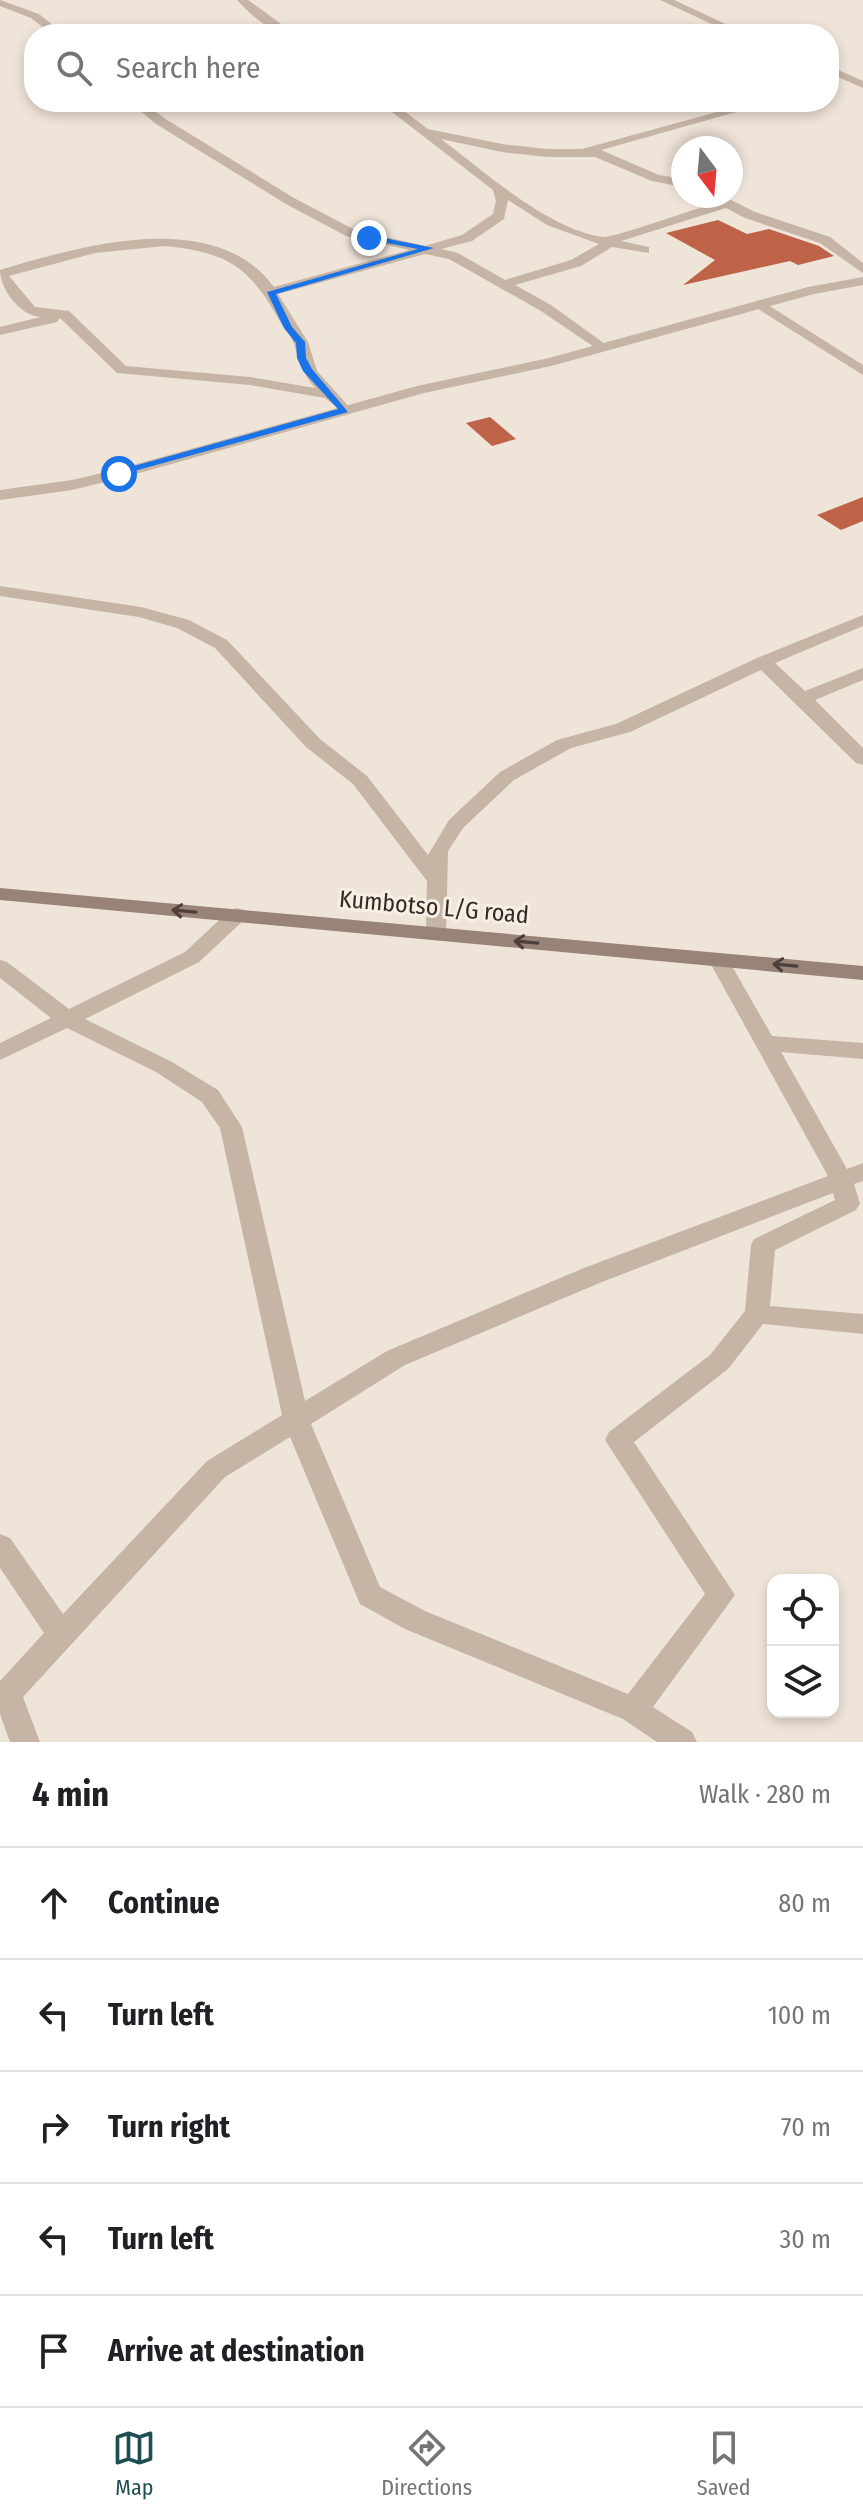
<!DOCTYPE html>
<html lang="en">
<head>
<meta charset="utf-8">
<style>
  :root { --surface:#fff; --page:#f2f2f2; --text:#202124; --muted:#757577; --line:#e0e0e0; --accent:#1e4e51 }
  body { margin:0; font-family:"Fira Sans Condensed",sans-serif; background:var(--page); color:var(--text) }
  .controls { position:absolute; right:24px; bottom:24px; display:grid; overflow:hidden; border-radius:16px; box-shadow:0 4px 12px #0003 }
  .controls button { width:72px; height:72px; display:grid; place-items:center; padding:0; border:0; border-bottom:2px solid var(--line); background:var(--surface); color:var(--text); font:40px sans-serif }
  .compass { position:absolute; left:671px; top:136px; width:72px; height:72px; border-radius:50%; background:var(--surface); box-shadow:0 4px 12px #0003; rotate:164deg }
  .stop { position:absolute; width:24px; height:24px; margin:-18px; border:6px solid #1a73e8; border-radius:50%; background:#fff }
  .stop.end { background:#1a73e8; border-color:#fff; box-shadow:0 2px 8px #0008 }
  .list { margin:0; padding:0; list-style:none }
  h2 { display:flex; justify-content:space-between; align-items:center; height:104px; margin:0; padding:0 32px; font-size:34px }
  h2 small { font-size:26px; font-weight:400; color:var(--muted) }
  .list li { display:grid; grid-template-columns:52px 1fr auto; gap:24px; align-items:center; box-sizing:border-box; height:112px; padding:0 32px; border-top:2px solid var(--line) }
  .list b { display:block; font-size:30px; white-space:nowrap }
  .list em { font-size:26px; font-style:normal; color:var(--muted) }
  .icon { flex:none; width:44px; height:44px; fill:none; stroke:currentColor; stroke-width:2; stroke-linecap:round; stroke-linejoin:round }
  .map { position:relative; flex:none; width:863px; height:1742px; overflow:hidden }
  .search { position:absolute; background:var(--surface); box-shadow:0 4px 12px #0003; left:24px; right:24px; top:24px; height:88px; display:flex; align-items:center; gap:20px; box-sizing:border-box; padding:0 28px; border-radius:32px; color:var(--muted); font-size:30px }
  .sheet { height:664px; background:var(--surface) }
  nav { display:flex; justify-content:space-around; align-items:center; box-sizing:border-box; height:112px; border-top:2px solid var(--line); background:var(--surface); font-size:22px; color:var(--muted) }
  nav a { display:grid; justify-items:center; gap:4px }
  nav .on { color:var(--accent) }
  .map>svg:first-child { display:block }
</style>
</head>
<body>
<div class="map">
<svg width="863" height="1742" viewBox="0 0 863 1742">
  <rect width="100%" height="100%" fill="#efe4d8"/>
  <g fill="#be6347">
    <path d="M718,220L747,234L769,229L819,246L834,256L798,265L790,261L683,285L715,260L666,233Z"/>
    <path d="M490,417L516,439L492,446L466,423Z"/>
    <path d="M863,497V521L841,530L817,515Z"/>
  </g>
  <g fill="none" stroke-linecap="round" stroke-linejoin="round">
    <g fill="#c6b4a5" fill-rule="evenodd">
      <path d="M0,0L39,14L64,34H52L31,18L0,6Z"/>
      <path d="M237,0H248L295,34C271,34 253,17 237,0Z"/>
      <path d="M660,0H674L747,34H733Z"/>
      <path d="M829,66L863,81V88L829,73Z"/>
      <path d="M130,102H143L164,118L294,198L355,230L425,246L462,235L493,214L496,201L493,190L379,102H392L428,129L502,144L547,149H582L753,102H772L601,150L659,175L683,179V187L652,181L595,157H547L502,152L441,139C484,171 550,231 604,237C613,238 700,207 716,203L712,196H723L755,212L830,237L863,263V273L820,243L745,218L726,208L621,241L649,247V253L612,247L581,266L515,285L551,305L605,344L607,347L600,351L541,311L449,259L425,254L278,294L308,342L317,371L352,410L345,414L325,398L250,385L117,373L60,318L57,322L0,335V327L41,317C20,316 0,289 0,270C80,246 214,206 274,287L409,250L346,236L286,204L156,124ZM508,200L547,225L599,244L571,260L505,280L458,253L441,249L472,241L504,219ZM165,246C225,252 248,265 278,318C282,326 291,335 294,344C300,361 302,373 315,388L250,377L126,366L69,311L35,307L9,276L95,253Z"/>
      <path d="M760,300L863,365V375L755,307L753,304Z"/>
      <path d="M0,586L141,607L189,620L227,640L320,739L367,776L428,855L449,820L500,772L557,740L616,724L757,658L863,615V626L775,663L805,691L863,668V680L815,700L863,748V765L856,763L761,670L630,732L571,748L514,780L463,828L448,851L446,933L436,940L426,933L427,881L353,784L306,747L215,648L177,628L139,617L0,596Z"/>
      <path d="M237,908L244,910L247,915L244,920L199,962L85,1019L172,1062L218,1090L242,1127L305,1401L387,1351L584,1268L828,1176L708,959L711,954H725L772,1036L863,1043V1059L781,1052L847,1169L863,1163V1181L854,1184L860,1204L856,1210L775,1250L770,1306L863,1314V1334L763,1324L728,1369L634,1442L735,1595L653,1707L692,1732L697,1742H657L623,1719L405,1629L360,1604L290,1437L225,1477L23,1697L40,1742H10L0,1714V1681L44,1633L0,1568V1534L10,1538L63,1614L207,1461L282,1415L220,1128L202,1102L156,1072L67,1028L0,1060V1043L51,1018L0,978V960L7,962L69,1009L185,952L230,910ZM833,1193L835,1200L754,1239L751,1245L745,1311L710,1355L609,1432L605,1440L705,1594L628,1694L425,1611L380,1587L311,1424L405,1365L602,1282Z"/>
    </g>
    <path fill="#c6b4a5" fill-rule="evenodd" d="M863,277V285L814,294L551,366L424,393L125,477L72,490L0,500V490L72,480L115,470L417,386L549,358L808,287Z"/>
    <path fill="#998377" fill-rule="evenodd" d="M0,888L863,966V980L0,900Z"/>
  </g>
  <defs><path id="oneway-shaft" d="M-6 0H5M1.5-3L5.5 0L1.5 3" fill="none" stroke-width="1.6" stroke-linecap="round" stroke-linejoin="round" transform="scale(2)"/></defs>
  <g stroke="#4c403a">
    <use href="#oneway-shaft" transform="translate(184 911) rotate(-175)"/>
    <use href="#oneway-shaft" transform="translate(526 942) rotate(-175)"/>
    <use href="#oneway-shaft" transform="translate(785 965) rotate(-175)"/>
  </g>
  <path fill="#1a73e8" d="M369,235L434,248L276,294L292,327L305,342L306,358L312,369L348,412L116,476V471L338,409L303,371L297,358L296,343L284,328L267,292L418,249L366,239Z"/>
  <g text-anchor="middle" stroke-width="6" stroke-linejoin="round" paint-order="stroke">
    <g font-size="24" fill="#322a26" stroke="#f7eee4">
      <text transform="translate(434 907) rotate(5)" y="8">Kumbotso L/G road</text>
    </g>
  </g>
</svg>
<div class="controls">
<button><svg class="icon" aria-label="locate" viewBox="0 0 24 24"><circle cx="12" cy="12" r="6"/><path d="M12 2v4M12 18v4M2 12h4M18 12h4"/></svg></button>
<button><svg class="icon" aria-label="layers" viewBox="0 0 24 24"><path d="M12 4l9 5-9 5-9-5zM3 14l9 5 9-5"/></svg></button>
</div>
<svg class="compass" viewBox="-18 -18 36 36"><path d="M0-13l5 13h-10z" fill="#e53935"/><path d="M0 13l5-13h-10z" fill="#757577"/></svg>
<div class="stop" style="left:119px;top:474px"></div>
<div class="stop end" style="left:369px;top:238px"></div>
<div class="search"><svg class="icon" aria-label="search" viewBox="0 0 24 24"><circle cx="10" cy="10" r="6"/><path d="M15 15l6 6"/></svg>Search here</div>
</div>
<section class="sheet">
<h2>4 min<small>Walk · 280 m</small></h2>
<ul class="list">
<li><svg class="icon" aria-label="ahead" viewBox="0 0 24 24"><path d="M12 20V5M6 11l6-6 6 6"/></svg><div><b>Continue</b></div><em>80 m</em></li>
<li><svg class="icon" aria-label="left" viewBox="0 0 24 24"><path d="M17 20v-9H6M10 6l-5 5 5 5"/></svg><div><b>Turn left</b></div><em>100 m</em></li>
<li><svg class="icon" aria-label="right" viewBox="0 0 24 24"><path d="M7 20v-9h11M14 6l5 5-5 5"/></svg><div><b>Turn right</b></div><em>70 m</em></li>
<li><svg class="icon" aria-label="left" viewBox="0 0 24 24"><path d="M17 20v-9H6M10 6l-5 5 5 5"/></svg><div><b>Turn left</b></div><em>30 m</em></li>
<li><svg class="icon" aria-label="arrive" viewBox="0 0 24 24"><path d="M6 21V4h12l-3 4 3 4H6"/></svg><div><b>Arrive at destination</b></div></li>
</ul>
</section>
<nav>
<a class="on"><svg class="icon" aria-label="map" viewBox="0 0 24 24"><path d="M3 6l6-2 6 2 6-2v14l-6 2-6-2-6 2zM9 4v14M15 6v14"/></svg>Map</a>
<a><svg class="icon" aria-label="directions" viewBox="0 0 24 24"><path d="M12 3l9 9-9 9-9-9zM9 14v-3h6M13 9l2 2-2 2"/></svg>Directions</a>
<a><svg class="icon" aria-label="saved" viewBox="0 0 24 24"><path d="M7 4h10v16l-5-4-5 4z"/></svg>Saved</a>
</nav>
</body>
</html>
